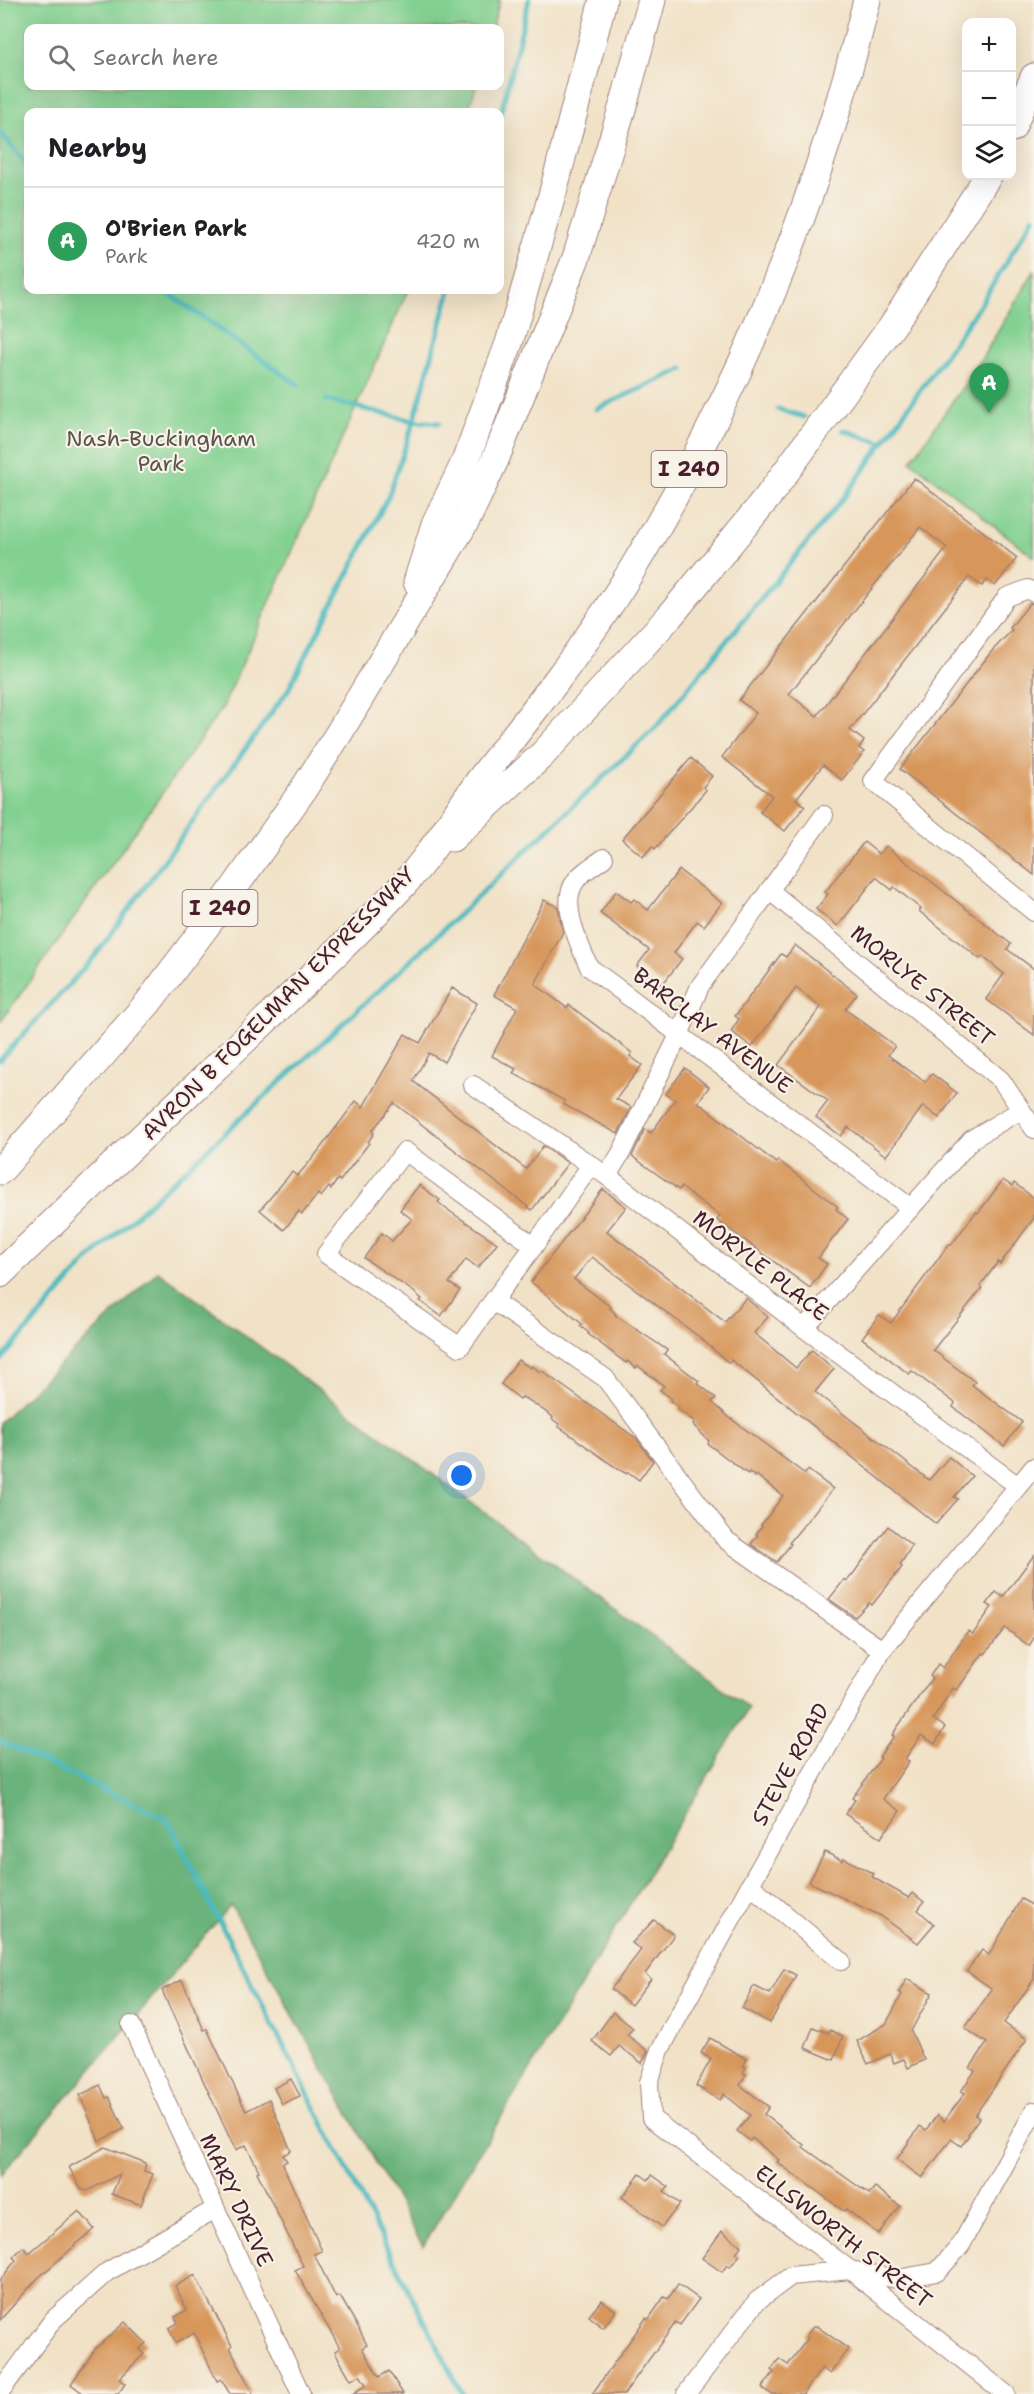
<!DOCTYPE html>
<html lang="en">
<head>
<meta charset="utf-8">
<style>
  :root { --surface:#fff; --page:#f2f2f2; --text:#202124; --muted:#757577; --line:#e0e0e0; --accent:#b45309 }
  body { margin:0; font-family:"Shantell Sans",sans-serif; background:var(--page); color:var(--text) }
  .controls { position:absolute; right:18px; top:18px; display:grid; overflow:hidden; border-radius:12px; box-shadow:0 6px 24px #0002 }
  .controls button { width:54px; height:54px; display:grid; place-items:center; padding:0; border:0; border-bottom:2px solid var(--line); background:var(--surface); color:var(--text); font:30px sans-serif }
  .you { position:absolute; left:462px; top:1476px; width:21px; height:21px; margin:-15px; border:4px solid #fff; border-radius:50%; background:#1a73e8; box-shadow:0 0 0 9px #1a73e833 }
  .badge { display:grid; place-items:center; width:39px; height:39px; border-radius:50%; background:var(--accent); color:#fff; font-size:20px; font-weight:700 }
  .pin { position:absolute; translate:-50% -50px; filter:drop-shadow(0 2px 3px #0008) }
  .pin::after { content:''; position:absolute; top:32px; width:21px; height:18px; background:inherit; clip-path:polygon(0 0,100% 0,50% 100%) }
  .list { margin:0; padding:0; list-style:none }
  h2 { display:flex; justify-content:space-between; align-items:center; height:78px; margin:0; padding:0 24px; font-size:26px }
  h2 small { font-size:20px; font-weight:400; color:var(--muted) }
  .list li { display:grid; grid-template-columns:39px 1fr auto; gap:18px; align-items:center; box-sizing:border-box; height:108px; padding:0 24px; border-top:2px solid var(--line) }
  .list b { display:block; font-size:22px; white-space:nowrap }
  .list p { margin:0; font-size:20px; white-space:nowrap; color:var(--muted) }
  .list em { font-size:20px; font-style:normal; color:var(--muted) }
  .icon { flex:none; width:33px; height:33px; fill:none; stroke:currentColor; stroke-width:2; stroke-linecap:round; stroke-linejoin:round }
  .map { position:relative; flex:none; width:1034px; height:2394px; overflow:hidden }
  .search { position:absolute; background:var(--surface); box-shadow:0 6px 24px #0002; left:24px; top:24px; width:480px; height:66px; display:flex; align-items:center; gap:15px; box-sizing:border-box; padding:0 21px; border-radius:12px; color:var(--muted); font-size:22px }
  .panel { position:absolute; background:var(--surface); box-shadow:0 6px 24px #0002; left:24px; top:108px; width:480px; height:186px; border-radius:12px }
  .map>svg:first-child { display:block }
</style>
</head>
<body>
<div class="map">
<svg width="1034" height="2394" viewBox="0 0 1034 2394">
  <rect width="100%" height="100%" fill="#f7f3e8"/>
  <filter id="ink" filterUnits="userSpaceOnUse"><feTurbulence type="fractalNoise" baseFrequency=".0167" numOctaves="2"/><feDisplacementMap in="SourceGraphic" scale="12" xChannelSelector="R" yChannelSelector="G"/><feConvolveMatrix kernelMatrix="1 2 1 2 8 2 1 2 1" color-interpolation-filters="sRGB"/></filter>
  <filter id="wash" filterUnits="userSpaceOnUse"><feTurbulence type="fractalNoise" baseFrequency=".008" numOctaves="4" result="noise"/><feDisplacementMap in="SourceGraphic" scale="24" xChannelSelector="R" yChannelSelector="G"/><feGaussianBlur stdDeviation="1.35" result="paint"/><feColorMatrix in="noise" values="0 0 0 0 0 0 0 0 0 0 0 0 0 0 0 0 0 1.4 0 .05"/><feComposite in="paint" operator="in"/></filter>
  <g filter="url(#wash)">
    <rect width="100%" height="100%" fill="#f1e2c7"/>
    <g fill="#83d191" stroke="#66785e" stroke-width="1.5">
      <path d="M0,0H500L492,28H28V86H476L468,112H28V290H408L223,707L0,1023Z"/>
      <path d="M1034,271V557L911,461L978,365Z"/>
    </g>
    <path fill="#6ab37b" stroke="#5a6953" stroke-width="1.5" d="M158,1271L749,1708L423,2246L231,1905L0,2176V1422Z"/>
    <g fill="none" stroke-linecap="round" stroke-linejoin="round">
      <g stroke="#4bbac0" stroke-width="5">
        <path d="M500,116L529,0"/>
        <path d="M0,132L28,166"/>
        <path d="M164,290L298,385"/>
        <path d="M326,400L414,421L439,423"/>
        <path d="M596,409L683,369"/>
        <path d="M778,409L804,417"/>
        <path d="M883,443L979,307L1034,217"/>
        <path d="M0,1060L95,956L288,690L388,497L414,421L450,290"/>
        <path d="M0,1361L88,1260L405,966L657,726L845,496L883,443L843,430"/>
        <path d="M0,1741L167,1819L462,2394"/>
      </g>
    </g>
    <g id="blocks">
      <g fill="#d7965a" fill-rule="evenodd">
        <path d="M914,478L1017,558L995,586L987,580L982,586L969,577L850,730L864,741L859,748L864,752L842,780L823,765L796,799L805,806L785,831L760,812L772,796L722,757L756,713L739,700ZM920,527L947,548L817,716L789,694Z"/>
        <path d="M1030,603L1034,604V875L900,769L992,651L1012,630L1010,628Z"/>
        <path d="M691,758L712,776L703,787L706,790L655,849L652,846L643,857L622,839Z"/>
        <path d="M864,842L879,854L886,846L1011,944L1007,949L1034,969V1035L986,999L1004,974L982,956L980,959L919,911L921,909L894,887L892,890L876,877L838,926L816,909L828,894L825,892Z"/>
        <path d="M679,870L722,903L704,926L697,921L674,953L682,959L662,985L637,966L649,950L600,913L616,891L631,902L634,899L648,910Z"/>
        <path d="M544,900L558,907L563,932L535,984L567,1008L569,1005L632,1053L630,1056L642,1065L616,1099L631,1107L618,1134L563,1104L565,1101L513,1073L516,1069L492,1056L517,1008L494,995Z"/>
        <path d="M795,945L857,994L845,1009L895,1046L888,1055L925,1082L932,1074L957,1093L939,1118L923,1106L886,1156L848,1127L841,1136L816,1117L828,1101L778,1065L821,1007L796,988L752,1047L731,1031L739,1019L735,1016L781,954L786,957Z"/>
        <path d="M452,988L477,1003L444,1062L429,1053L413,1081L526,1169L543,1146L568,1163L532,1210L394,1103L372,1131L374,1133L368,1142L369,1143L340,1181L338,1179L331,1189L329,1187L321,1197L318,1194L302,1214L299,1211L284,1230L260,1210L292,1172L297,1176L313,1158L356,1101L363,1107L405,1034L420,1043Z"/>
        <path d="M685,1068L709,1087L698,1102L776,1163L778,1160L838,1207L836,1209L848,1219L818,1258L827,1264L810,1288L717,1220L720,1216L681,1187L679,1190L632,1156L645,1129L651,1133L675,1100L666,1094Z"/>
        <path d="M1003,1180L1012,1186L1014,1183L1034,1198V1218L1000,1264L998,1262L980,1286L982,1288L933,1350L975,1382L972,1385L1022,1422L1004,1446L953,1407L955,1403L912,1371L909,1374L862,1338L879,1315L891,1323L949,1244L951,1245L976,1212L978,1213Z"/>
        <path d="M419,1185L440,1200L438,1202L445,1208L497,1243L478,1268L466,1259L449,1283L460,1290L441,1316L420,1301L422,1299L414,1292L364,1258L382,1233L392,1241L412,1219L400,1210Z"/>
        <path d="M603,1189L626,1207L607,1231L725,1322L746,1298L768,1317L754,1333L796,1368L812,1350L834,1369L815,1392L929,1480L949,1457L972,1476L954,1497L958,1499L936,1524L731,1360L729,1363L698,1336L592,1257L574,1279L611,1307L610,1308L616,1314L615,1315L667,1350L664,1354L699,1381L697,1383L716,1398L712,1402L730,1418L805,1474L808,1470L833,1489L789,1543L791,1544L777,1562L751,1544L758,1535L756,1534L762,1526L761,1525L783,1496L756,1475L755,1477L749,1472L748,1474L708,1444L709,1441L693,1425L695,1422L677,1409L679,1407L670,1401L672,1399L660,1390L664,1386L638,1366L636,1368L627,1361L626,1363L588,1334L589,1333L580,1326L582,1324L531,1282Z"/>
        <path d="M518,1360L531,1368L532,1366L540,1372L542,1371L637,1439L653,1461L639,1480L628,1472L627,1474L618,1469L558,1426L559,1424L552,1419L553,1417L530,1401L522,1397L520,1399L501,1384Z"/>
        <path d="M888,1526L912,1546L900,1565L902,1567L872,1605L869,1603L855,1617L829,1599L845,1579L847,1581L853,1574Z"/>
        <path d="M1034,1555V1638L1029,1646L1005,1628L985,1654L983,1653L957,1690L953,1688L933,1719L945,1727L935,1744L921,1735L905,1759L909,1761L883,1799L900,1811L881,1838L845,1814L855,1800L852,1798L881,1758L879,1757L894,1736L892,1735L932,1678L930,1676L938,1664L943,1668L968,1631L973,1634L992,1607L987,1604L996,1592L1003,1597Z"/>
        <path d="M825,1852L843,1861L844,1858L874,1874L872,1877L909,1898L913,1893L924,1902L918,1910L934,1924L918,1943L881,1916L809,1882Z"/>
        <path d="M1021,1899L1034,1906V1979L1004,2023L1027,2039L975,2115L979,2118L968,2134L969,2135L961,2146L951,2139L922,2178L897,2159L920,2126L926,2130L937,2115L944,2121L965,2093L961,2091L975,2071L970,2068L987,2043L965,2028L992,1989L967,1971L982,1950L989,1955Z"/>
        <path d="M654,1920L674,1935L645,1974L651,1979L631,2005L611,1989L641,1950L632,1943Z"/>
        <path d="M784,1969L796,1975L770,2023L742,2008L754,1986L770,1994Z"/>
        <path d="M907,1979L932,1993L911,2031L924,2060L908,2068L904,2059L894,2063L890,2054L868,2064L857,2041L886,2024L902,1994L899,1992Z"/>
        <path d="M182,1980L204,2030L207,2029L246,2111L269,2099L291,2151L283,2155L287,2161L283,2163L285,2170L322,2251L314,2254L336,2298L340,2296L358,2327L367,2345L362,2348L379,2377L389,2371L403,2394H352L366,2385L360,2375L351,2380L340,2361L335,2351L340,2348L295,2270L303,2266L257,2172L259,2171L246,2145L236,2150L232,2143L167,2002L162,1990Z"/>
        <path d="M613,2012L633,2028L627,2035L648,2051L642,2063L619,2046L611,2056L592,2041Z"/>
        <path d="M813,2027L828,2033L830,2030L843,2036L834,2060L805,2048Z"/>
        <path d="M710,2038L747,2059L743,2066L746,2067L743,2073L746,2074L740,2085L769,2107L764,2114L804,2145L803,2147L869,2194L875,2187L900,2206L878,2234L846,2209L844,2211L777,2162L779,2160L752,2138L750,2141L737,2131L750,2115L724,2094L720,2100L696,2086L711,2059L701,2053Z"/>
        <path d="M291,2079L300,2096L282,2104L274,2088Z"/>
        <path d="M100,2085L106,2098L109,2097L124,2129L99,2141L80,2095Z"/>
        <path d="M105,2147L146,2163L144,2171L153,2174L141,2205L112,2194L120,2174L87,2191L81,2189L69,2167Z"/>
        <path d="M640,2174L648,2180L652,2175L669,2187L664,2192L680,2204L662,2227L622,2197Z"/>
        <path d="M79,2211L94,2229L38,2278L0,2320V2280L16,2260L13,2257L23,2247L29,2253Z"/>
        <path d="M722,2231L741,2246L736,2253L740,2255L730,2267L727,2265L722,2272L702,2258Z"/>
        <path d="M195,2275L232,2346L230,2347L253,2394H230L221,2379L217,2381L194,2333L176,2343L169,2328L178,2323L175,2317L187,2310L175,2286Z"/>
        <path d="M678,2284L699,2299L680,2325L676,2322L624,2394H592L646,2318L648,2320L664,2297L668,2299Z"/>
        <path d="M602,2300L616,2311L603,2328L589,2316Z"/>
        <path d="M125,2322L146,2343L139,2350L144,2354L119,2379L125,2384L118,2394H84L71,2384L96,2348Z"/>
        <path d="M813,2327H818L848,2349L830,2374L822,2368L803,2394H771L762,2388L774,2372L771,2370L779,2359L788,2365L808,2338L806,2336Z"/>
      </g>
    </g>
  </g>
  <g filter="url(#ink)">
    <use href="#blocks" fill-opacity="0" stroke="#9e8079" stroke-width="1.5"/>
    <g fill="none" stroke-linecap="round" stroke-linejoin="round">
      <defs>
        <g id="minor">
          <path d="M1034,593L1028,589L1007,597L873,781L1034,912"/>
          <path d="M604,858C595,865 581,872 575,882C559,904 580,945 589,967L911,1208"/>
          <path d="M769,890L1001,1080L1034,1129"/>
          <path d="M473,1085L607,1176L804,1328L1018,1486"/>
          <path d="M607,1176L621,1153L679,1035L700,986L824,815"/>
          <path d="M534,1246L591,1165"/>
          <path d="M493,1301L534,1246L405,1151L326,1254L460,1347L493,1301L605,1378L726,1540L882,1650"/>
          <path d="M804,1328L972,1139L1021,1110"/>
          <path d="M750,1885L841,1961"/>
          <path d="M131,2025L301,2394"/>
          <path d="M0,2392L53,2320L107,2272L215,2209"/>
          <path d="M686,2394L757,2301L791,2276L850,2270L897,2279L937,2272L961,2245L1034,2111"/>
          <path d="M1006,2394L850,2270L651,2118L649,2082L660,2050L750,1885L882,1650L1034,1467"/>
        </g>
        <g id="highway">
          <path d="M1012,128L1034,77"/>
          <path d="M417,582L435,524L465,462L509,343L553,192L603,0"/>
          <path d="M452,838L542,755L670,616L767,498L892,326L988,176"/>
          <path d="M0,1171L148,1003L222,905L301,793L339,733L467,519L495,460L576,258L625,99L652,0"/>
          <path d="M0,1274C72,1204 144,1135 216,1067C279,1007 344,948 403,885C432,854 456,812 482,777C534,711 586,645 630,573C738,396 818,201 867,0"/>
        </g>
      </defs>
      <use href="#minor" stroke="#9e8079" stroke-width="20"/>
      <use href="#highway" stroke="#9e8079" stroke-width="29"/>
      <use href="#minor" stroke="#fff" stroke-width="18"/>
      <use href="#highway" stroke="#fff" stroke-width="27"/>
    </g>
  </g>
  <g text-anchor="middle" stroke-width="4.5" stroke-linejoin="round" paint-order="stroke">
    <g fill="#f7f3e8" stroke="#7e5f64" stroke-width="1.5">
      <rect x="651.5" y="451" width="75" height="36" rx="4.5"/>
      <rect x="182.5" y="890" width="75" height="36" rx="4.5"/>
    </g>
    <g font-size="21" font-weight="bold" fill="#4a1f2b">
      <text x="689" y="476">I 240</text>
      <text x="220" y="915">I 240</text>
    </g>
    <g font-size="22" fill="#5b544a" stroke="#f7f3e8">
      <text x="161" y="446">Nash-Buckingham<tspan x="161" dy="25">Park</tspan></text>
    </g>
    <g font-size="22" fill="#4a1f2b" stroke="#f7f3e8">
      <text transform="translate(923 985) rotate(39)" y="8">MORLYE STREET</text>
      <text transform="translate(278 1003) rotate(-45)" y="8">AVRON B FOGELMAN EXPRESSWAY</text>
      <text transform="translate(713 1030) rotate(37)" y="8">BARCLAY AVENUE</text>
      <text transform="translate(761 1265) rotate(38)" y="8">MORYLE PLACE</text>
      <text transform="translate(790 1764) rotate(-61)" y="8">STEVE ROAD</text>
      <text transform="translate(237 2200) rotate(65)" y="8">MARY DRIVE</text>
      <text transform="translate(844 2236) rotate(38)" y="8">ELLSWORTH STREET</text>
    </g>
  </g>
</svg>
<div class="controls">
<button>+</button>
<button>−</button>
<button><svg class="icon" aria-label="layers" viewBox="0 0 24 24"><path d="M12 4l9 5-9 5-9-5zM3 14l9 5 9-5"/></svg></button>
</div>
<div class="you"></div>
<div class="pin badge" style="left:989px;top:413px;background:#2e9e5b">A</div>
<div class="search"><svg class="icon" aria-label="search" viewBox="0 0 24 24"><circle cx="10" cy="10" r="6"/><path d="M15 15l6 6"/></svg>Search here</div>
<section class="panel">
<h2>Nearby<small></small></h2>
<ul class="list">
<li><span class="badge" style="background:#2e9e5b">A</span><div><b>O'Brien Park</b><p>Park</p></div><em>420 m</em></li>
</ul>
</section>
</div>
</body>
</html>
